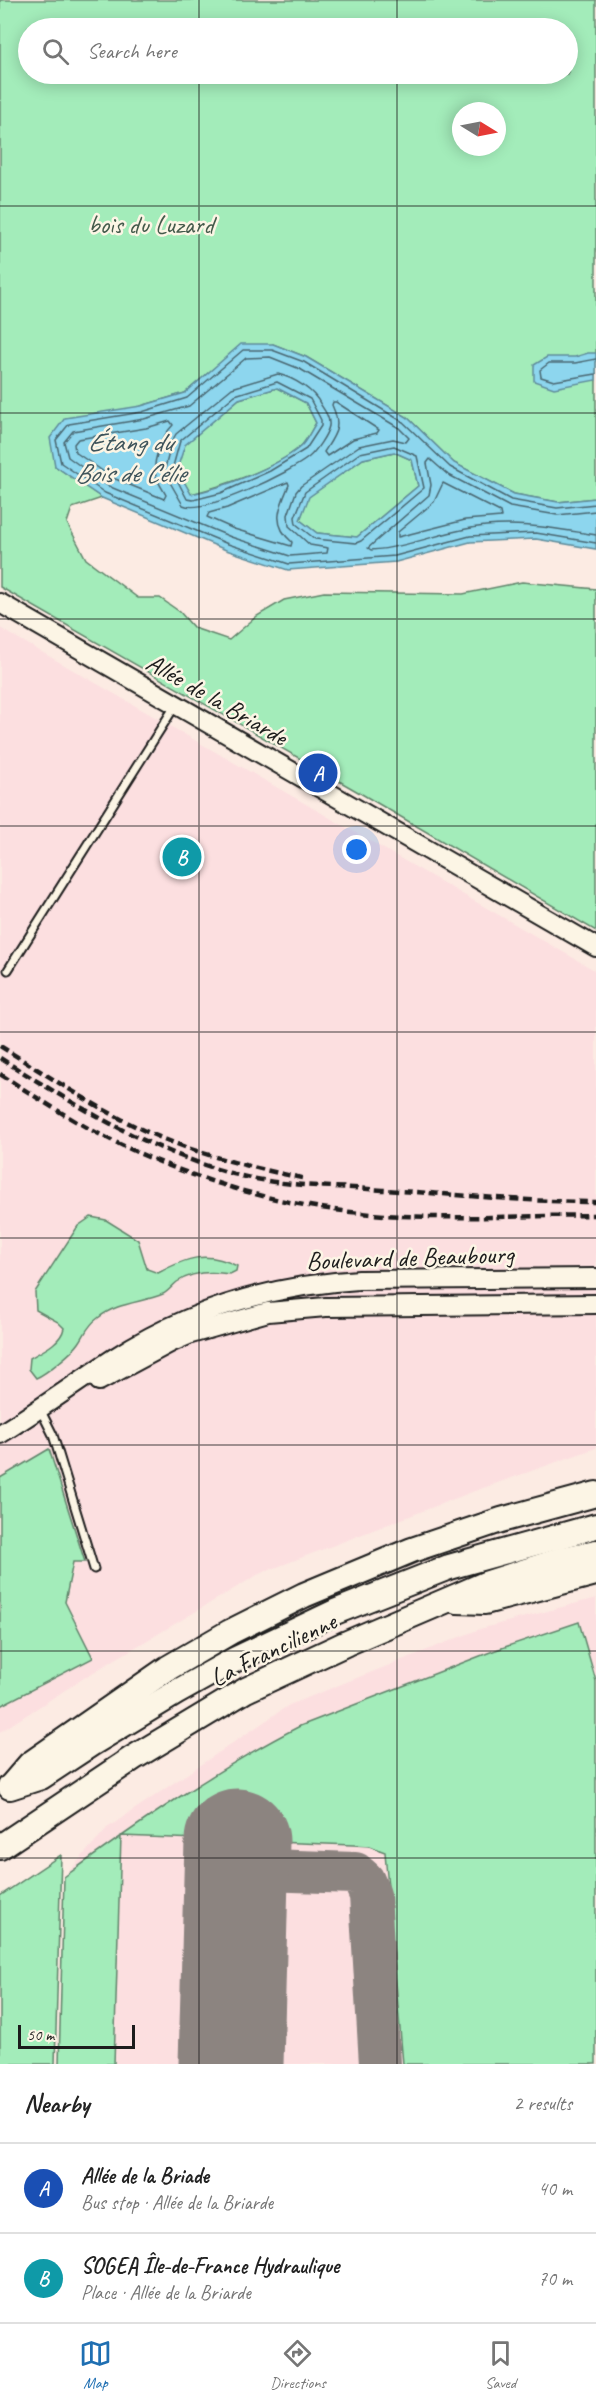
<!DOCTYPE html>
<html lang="en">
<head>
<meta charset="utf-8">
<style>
  :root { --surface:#fff; --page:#f2f2f2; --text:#222; --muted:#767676; --line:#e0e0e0; --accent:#1f6fb2 }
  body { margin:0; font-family:Caveat,sans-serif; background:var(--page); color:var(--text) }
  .compass { position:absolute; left:452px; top:102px; width:54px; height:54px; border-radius:50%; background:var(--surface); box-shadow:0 3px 15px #0003; rotate:100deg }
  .scale { position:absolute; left:18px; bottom:15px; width:117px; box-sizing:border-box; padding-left:6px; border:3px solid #1c1c1c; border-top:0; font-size:16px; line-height:21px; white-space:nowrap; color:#1c1c1c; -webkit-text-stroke:4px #fcf5e5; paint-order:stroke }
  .you { position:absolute; left:357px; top:850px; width:21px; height:21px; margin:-15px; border:4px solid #fff; border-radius:50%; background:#1a73e8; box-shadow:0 0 0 9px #1a73e833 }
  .badge { display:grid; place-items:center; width:39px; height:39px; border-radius:50%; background:var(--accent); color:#fff; font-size:20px; font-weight:700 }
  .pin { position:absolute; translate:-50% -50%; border:3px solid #fff; box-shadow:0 2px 6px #0006 }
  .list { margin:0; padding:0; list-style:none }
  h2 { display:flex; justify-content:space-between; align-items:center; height:78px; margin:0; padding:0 24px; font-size:26px }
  h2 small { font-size:20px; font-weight:400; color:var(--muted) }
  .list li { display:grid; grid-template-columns:39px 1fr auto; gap:18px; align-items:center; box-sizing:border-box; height:90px; padding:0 24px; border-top:2px solid var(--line) }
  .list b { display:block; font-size:22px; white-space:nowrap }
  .list p { margin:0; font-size:20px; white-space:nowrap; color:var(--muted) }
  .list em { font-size:20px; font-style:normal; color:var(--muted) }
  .icon { flex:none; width:33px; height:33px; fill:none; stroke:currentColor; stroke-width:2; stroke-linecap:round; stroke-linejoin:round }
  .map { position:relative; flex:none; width:596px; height:2064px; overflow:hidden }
  .search { position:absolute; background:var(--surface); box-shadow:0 3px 15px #0003; left:18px; right:18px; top:18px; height:66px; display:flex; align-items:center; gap:15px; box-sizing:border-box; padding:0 21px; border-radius:33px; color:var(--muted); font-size:22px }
  .sheet { height:258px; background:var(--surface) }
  nav { display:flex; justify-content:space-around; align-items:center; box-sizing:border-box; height:84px; border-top:2px solid var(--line); background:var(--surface); font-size:16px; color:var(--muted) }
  nav a { display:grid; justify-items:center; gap:3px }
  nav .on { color:var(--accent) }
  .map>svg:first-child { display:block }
</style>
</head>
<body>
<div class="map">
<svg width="596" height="2064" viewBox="0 0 596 2064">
  <rect width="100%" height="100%" fill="#fcebe3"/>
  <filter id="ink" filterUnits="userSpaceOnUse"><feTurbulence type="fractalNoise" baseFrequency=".0167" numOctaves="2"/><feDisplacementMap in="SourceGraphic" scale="12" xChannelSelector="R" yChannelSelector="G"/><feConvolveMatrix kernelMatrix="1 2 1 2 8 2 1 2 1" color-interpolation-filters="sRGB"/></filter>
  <g filter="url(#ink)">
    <g fill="#fcdfe0">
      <path d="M0,628L596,971V1448L472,1492L259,1574L87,1676L0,1732Z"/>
      <path d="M596,1598V2064H59L64,1877L107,1828L289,1705L480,1629Z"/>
    </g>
    <g fill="#a3ecba" stroke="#60846b" stroke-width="1.5" fill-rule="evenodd">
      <path d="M0,0H596V498L558,502L514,494L454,463L407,417L306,357L273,344L213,369L185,393L141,406L55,466L102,498L72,508L67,523L86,559L138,598H160L180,612L194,628L229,640L257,616L284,600L324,592L463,594L522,582L596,589V931L360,793L0,587ZM28,28H568V74H28ZM461,111H497V147H461Z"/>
      <path d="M277,388L306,403L316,423C311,431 306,442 300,447C274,469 223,486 191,494L177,469L184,445L239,399Z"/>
      <path d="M394,452L412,460L418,486L357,537L317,533L300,520L308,497L363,459Z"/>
      <path d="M91,1217L106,1220L138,1240L147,1269L158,1273C186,1258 206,1250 237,1266L236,1271L230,1274C212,1271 193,1271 177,1282C172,1286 168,1292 163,1294C141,1303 118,1302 98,1318C87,1326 86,1333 79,1343C73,1352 46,1374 36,1378L29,1369L30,1358C42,1351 61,1343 64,1328L58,1322L36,1310L35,1292L78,1226Z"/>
      <path d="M49,1449L85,1562H73L65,1602L93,1658L0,1706V1478Z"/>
      <path d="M579,1622L596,1681V2064H403L385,1852L369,1846L353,1845L121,1836L114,2064H59L64,1877C139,1823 218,1768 300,1726L493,1651Z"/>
      <path d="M61,1855L55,2064H0V1896Z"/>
    </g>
    <g fill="#8dd6ee" stroke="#608c9a" stroke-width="1.5" fill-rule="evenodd">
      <path d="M241,344H273L306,357L407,417L454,463L514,494L558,502L596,498V549L536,539L470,542L396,562L288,570L226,550L102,498L55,466L50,438L65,418L141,406L185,393ZM277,388L306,403L316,423C311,430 306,442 300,447C275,468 222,488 191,494L177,469L185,445L239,399ZM394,452L412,460L418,486L357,537L317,533L300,520L309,497L363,459Z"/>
      <path d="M588,353H596V380L554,388L534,381V365L547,357H575Z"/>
    </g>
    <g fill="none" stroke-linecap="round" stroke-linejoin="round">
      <g stroke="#496670" stroke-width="1.5">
        <path d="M270,357L300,369L399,428L409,438L406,442L393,439L359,446L301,486L296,492L288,515L289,526L310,545L328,548L327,553L290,556L231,537L108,486L68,457L64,442L73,431L144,419L189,406L246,358Z"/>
        <path d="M596,359L575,363H549L540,370L541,377L554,381L596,374"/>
        <path d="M278,374C294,378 314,390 321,405C325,411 330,418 329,426C327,435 316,451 309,457C291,472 204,515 183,505L164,472L172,441L176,434L232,388Z"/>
        <path d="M277,382L310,399L321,420V426L306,449L270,471L221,493L193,500L187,499L172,470L180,441L235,395Z"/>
        <path d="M333,402H336L379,430L377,433L353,439L327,456L324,452C336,433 342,427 332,405Z"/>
        <path d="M170,421L173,425C163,435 153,458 155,473C157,481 162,488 166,495L164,499L113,478L75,452L74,444L78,439L146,428Z"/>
        <path d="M394,446L417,456L424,488L361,541L356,543L315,539L296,524L295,517L305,492L360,453Z"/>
        <path d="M288,482L289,485C279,508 271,524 292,542L291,546L234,529L207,517L209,513L227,508Z"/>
        <path d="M443,483L500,512L501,517L465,520L398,537V532L434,502Z"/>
        <path d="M596,504L557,508L511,500L450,467L403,422L304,362L272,350H243L187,398L142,412L69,424L56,440L61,463L105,493L228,544L289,564L395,556L470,536L536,533L596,543"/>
        <path d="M596,511L557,515L510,507L447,474L430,459L427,463L431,485L429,495L368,548L371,550C404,548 434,535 466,529C509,520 553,528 596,535"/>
      </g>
      <path stroke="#8c8480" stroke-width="42" d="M236,1869L355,1873L364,1881L370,1895L380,2064"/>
      <path stroke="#8c8480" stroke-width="105" d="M231,2064L237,1841"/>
      <defs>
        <g id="lane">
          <path d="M8,970L175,706"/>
          <path d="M40,1409L53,1435L94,1569"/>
        </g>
        <g id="secondary">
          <path d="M0,603L596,947"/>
          <path d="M99,1381L170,1343L191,1334L268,1312L326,1307L596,1304"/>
          <path d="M0,1434C39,1410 76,1383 114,1358C189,1310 271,1285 359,1280L596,1278"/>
        </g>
        <g id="highway">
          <path d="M457,1601L485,1602L596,1573"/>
          <path d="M11,1786L30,1764L168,1668L230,1632L304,1595L412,1550L501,1520L596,1494"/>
          <path d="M10,1787L41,1777L91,1744L177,1692L236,1659L335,1612L449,1567L596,1526"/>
          <path d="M0,1847L133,1758L246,1690L347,1643L485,1584L564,1559L596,1552"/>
        </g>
      </defs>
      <use href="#lane" stroke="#1c1c1c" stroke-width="11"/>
      <use href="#secondary" stroke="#1c1c1c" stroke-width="22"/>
      <use href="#highway" stroke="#1c1c1c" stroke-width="28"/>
      <use href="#lane" stroke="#fcf5e5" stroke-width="7"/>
      <use href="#secondary" stroke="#fcf5e5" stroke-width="18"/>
      <use href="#highway" stroke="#fcf5e5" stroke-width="24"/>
      <g stroke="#1c1c1c" stroke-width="4.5" stroke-dasharray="9 4.5" stroke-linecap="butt">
        <path d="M0,1046C47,1075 93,1106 143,1130C193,1153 248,1167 302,1178"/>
        <path d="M0,1058C75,1105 144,1148 230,1173C280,1187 332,1186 383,1190C454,1194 525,1202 596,1202"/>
        <path d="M0,1074C33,1095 66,1117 101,1135C180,1175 263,1202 351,1212C432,1221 515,1216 596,1215"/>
      </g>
    </g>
  </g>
  <path fill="none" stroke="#1c1c1c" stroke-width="1.5" stroke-opacity="0.55" d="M199,0V28M397,0V28M199,74V2064M397,74V2064M0,206H596M0,413H596M0,619H596M0,826H596M0,1032H596M0,1238H596M0,1445H596M0,1651H596M0,1858H596"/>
  <g text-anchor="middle" stroke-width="5" stroke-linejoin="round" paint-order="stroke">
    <g font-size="26" fill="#445a4b" stroke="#fcf5e5">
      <text x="151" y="233">bois du Luzard</text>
    </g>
    <g font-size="26" fill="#1c1c1c" stroke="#fcf5e5">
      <text transform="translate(217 699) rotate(30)" y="9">Allée de la Briarde</text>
      <text transform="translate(410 1257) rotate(-2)" y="9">Boulevard de Beaubourg</text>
      <text transform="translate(273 1649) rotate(-26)" y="9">La Francilienne</text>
    </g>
    <g font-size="27" font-style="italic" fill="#3e545b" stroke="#fcf5e5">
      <text x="130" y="451">Étang du<tspan x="130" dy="31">Bois de Célie</tspan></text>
    </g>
  </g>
</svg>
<svg class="compass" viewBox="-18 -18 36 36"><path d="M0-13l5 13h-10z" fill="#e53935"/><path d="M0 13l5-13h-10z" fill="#767676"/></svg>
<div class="scale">50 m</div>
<div class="you"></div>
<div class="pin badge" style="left:318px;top:773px;background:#1a4fb4">A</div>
<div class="pin badge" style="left:182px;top:857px;background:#0f9aa8">B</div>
<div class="search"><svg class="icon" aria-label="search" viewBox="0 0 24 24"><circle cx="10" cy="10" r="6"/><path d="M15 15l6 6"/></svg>Search here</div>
</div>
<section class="sheet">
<h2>Nearby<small>2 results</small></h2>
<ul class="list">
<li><span class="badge" style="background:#1a4fb4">A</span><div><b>Allée de la Briade</b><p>Bus stop · Allée de la Briarde</p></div><em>40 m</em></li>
<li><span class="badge" style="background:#0f9aa8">B</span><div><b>SOGEA Île-de-France Hydraulique</b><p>Place · Allée de la Briarde</p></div><em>70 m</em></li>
</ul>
</section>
<nav>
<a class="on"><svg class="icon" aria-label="map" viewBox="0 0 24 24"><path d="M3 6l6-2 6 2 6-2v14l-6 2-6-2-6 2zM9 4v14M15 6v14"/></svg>Map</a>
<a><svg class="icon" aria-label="directions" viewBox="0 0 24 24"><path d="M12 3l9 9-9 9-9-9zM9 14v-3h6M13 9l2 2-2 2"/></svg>Directions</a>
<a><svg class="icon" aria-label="saved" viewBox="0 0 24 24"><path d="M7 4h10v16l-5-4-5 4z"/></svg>Saved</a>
</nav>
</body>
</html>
